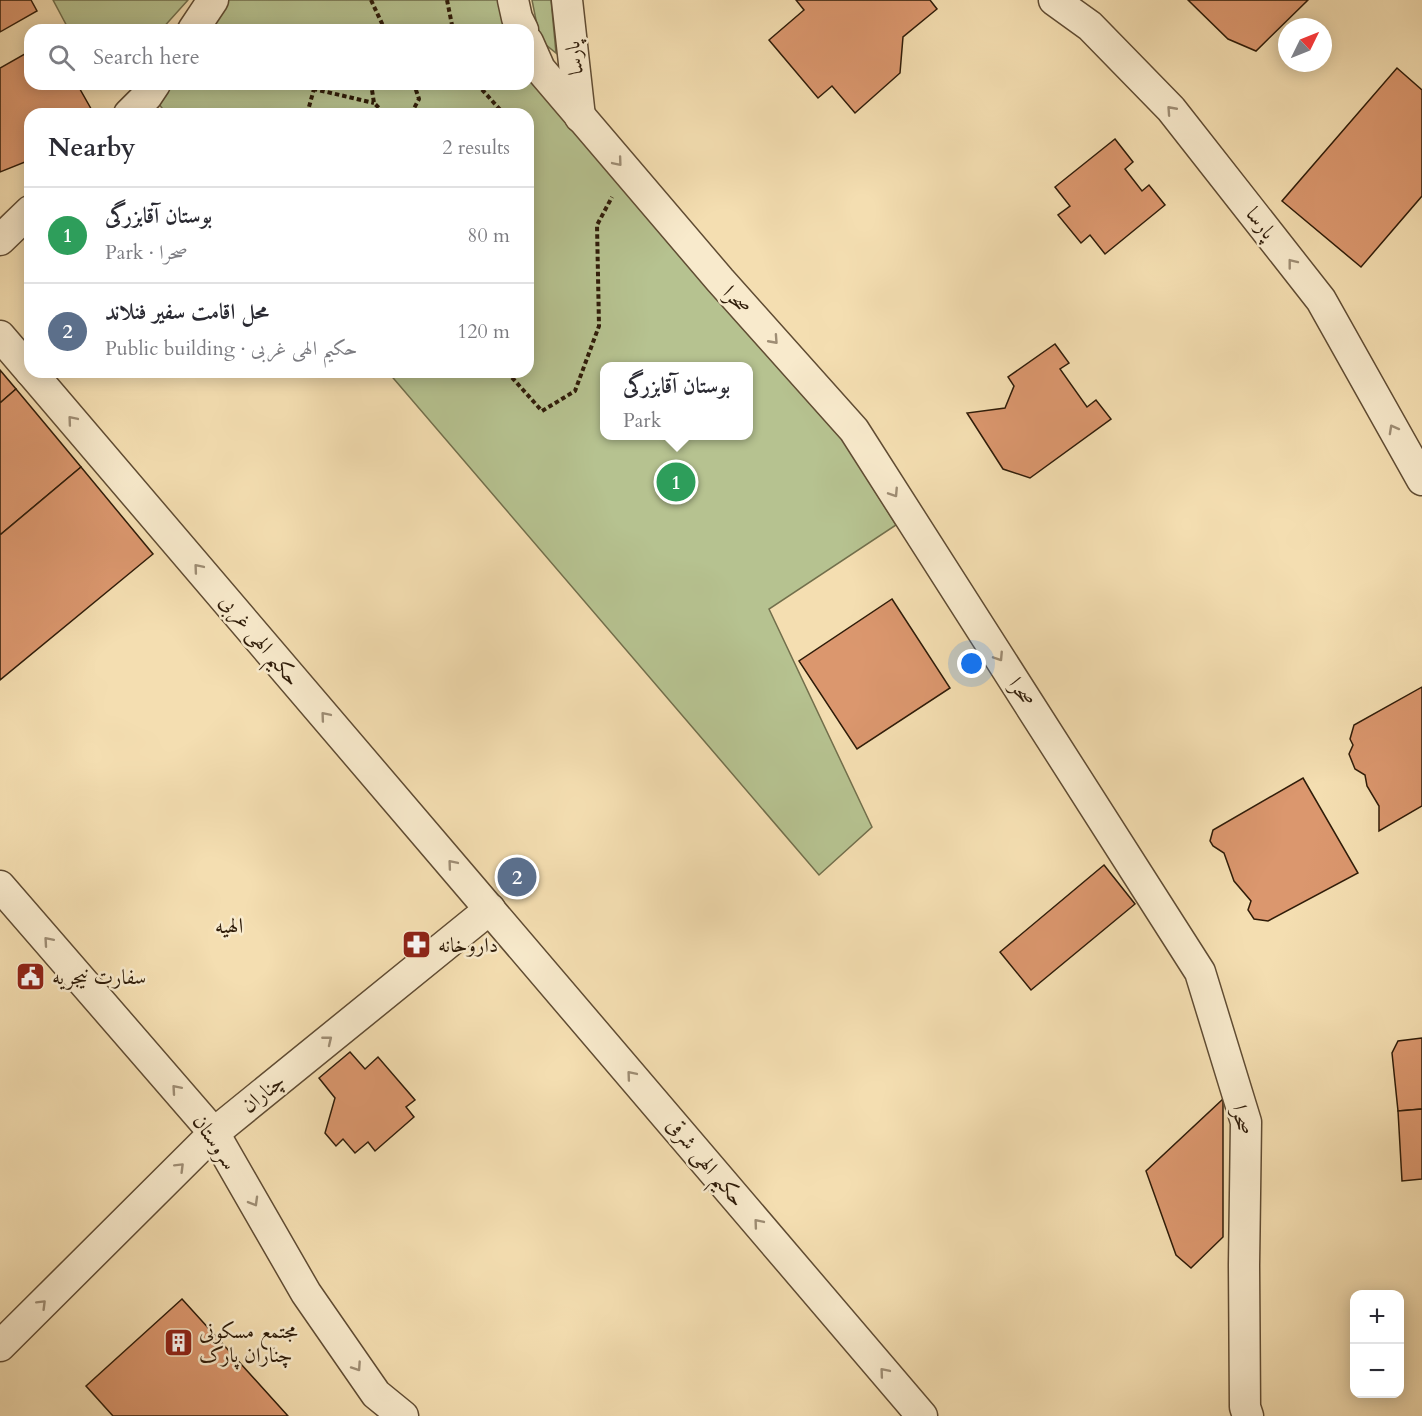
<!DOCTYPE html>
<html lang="en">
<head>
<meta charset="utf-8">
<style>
  :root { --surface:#fff; --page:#f2f2f3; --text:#2b2b33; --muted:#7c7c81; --line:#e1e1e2; --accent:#8f2418 }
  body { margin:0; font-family:Cardo,Amiri,serif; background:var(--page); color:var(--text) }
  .controls { position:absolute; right:18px; bottom:18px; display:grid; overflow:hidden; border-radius:12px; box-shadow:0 3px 15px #0003 }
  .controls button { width:54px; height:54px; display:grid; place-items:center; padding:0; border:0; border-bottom:2px solid var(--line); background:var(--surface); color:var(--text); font:30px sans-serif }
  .compass { position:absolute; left:1278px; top:18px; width:54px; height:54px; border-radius:50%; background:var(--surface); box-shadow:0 3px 15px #0003; rotate:47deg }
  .you { position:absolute; left:972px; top:664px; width:21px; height:21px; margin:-15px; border:4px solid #fff; border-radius:50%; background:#1a73e8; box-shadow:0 0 0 9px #1a73e833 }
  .badge { display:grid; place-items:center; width:39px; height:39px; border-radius:50%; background:var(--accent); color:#fff; font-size:20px; font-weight:700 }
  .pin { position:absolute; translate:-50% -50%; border:3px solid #fff; box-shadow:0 2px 6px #0006 }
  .popup { position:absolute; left:600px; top:362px; width:153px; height:78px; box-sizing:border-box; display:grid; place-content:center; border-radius:12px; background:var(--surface); filter:drop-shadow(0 2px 4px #0005); font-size:20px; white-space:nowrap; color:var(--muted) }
  .popup b { font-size:22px; color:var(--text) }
  .popup::after { content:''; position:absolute; left:50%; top:100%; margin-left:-12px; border:12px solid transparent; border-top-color:var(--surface) }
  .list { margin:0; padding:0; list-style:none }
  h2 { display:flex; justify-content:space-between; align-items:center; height:78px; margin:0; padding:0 24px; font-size:26px }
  h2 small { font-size:20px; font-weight:400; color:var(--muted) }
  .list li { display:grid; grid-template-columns:39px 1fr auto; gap:18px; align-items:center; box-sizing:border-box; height:96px; padding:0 24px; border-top:2px solid var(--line) }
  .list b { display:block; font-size:22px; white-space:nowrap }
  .list p { margin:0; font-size:20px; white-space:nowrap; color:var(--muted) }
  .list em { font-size:20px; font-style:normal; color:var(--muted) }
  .icon { flex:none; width:33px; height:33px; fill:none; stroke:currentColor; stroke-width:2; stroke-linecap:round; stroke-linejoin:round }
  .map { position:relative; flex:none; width:1422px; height:1416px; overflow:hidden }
  .search { position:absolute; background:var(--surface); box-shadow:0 3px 15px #0003; left:24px; top:24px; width:510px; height:66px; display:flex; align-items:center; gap:15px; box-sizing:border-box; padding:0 21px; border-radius:18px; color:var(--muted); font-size:22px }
  .panel { position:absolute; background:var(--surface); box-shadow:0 3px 15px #0003; left:24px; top:108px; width:510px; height:270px; border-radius:18px }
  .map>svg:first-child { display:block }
</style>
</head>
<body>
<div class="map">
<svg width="1422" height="1416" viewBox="0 0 1422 1416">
  <rect width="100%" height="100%" fill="#f4deb1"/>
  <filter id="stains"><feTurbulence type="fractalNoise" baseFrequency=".00333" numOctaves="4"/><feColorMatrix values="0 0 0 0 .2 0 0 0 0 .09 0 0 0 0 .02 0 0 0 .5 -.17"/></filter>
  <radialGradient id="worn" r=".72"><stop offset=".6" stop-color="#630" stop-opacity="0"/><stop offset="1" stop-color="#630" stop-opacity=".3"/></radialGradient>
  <g fill="#b6c290" stroke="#726f4c" stroke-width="1.5" fill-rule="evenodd">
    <path d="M53,0H188L161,30H69Z"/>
    <path d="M227,0H502L509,30H206Z"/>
    <path d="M532,0H551L556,53L540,40Z"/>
    <path d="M528,72L843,440L896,525L769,609L872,827L819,875L388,372H528V114H167L157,102L170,84H528ZM604,366H748V436H604Z"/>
  </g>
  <g fill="#db976e" stroke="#2f1c09" stroke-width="1.5">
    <path d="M0,0H31L37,11L0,32Z"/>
    <path d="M796,0H930L937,9L903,37L900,73L855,113L832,86L818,98L769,40L804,10Z"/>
    <path d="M1188,0H1308L1256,51L1228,39Z"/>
    <path d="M30,51V84H77L94,114H30V160L0,172V68Z"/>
    <path d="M1397,68L1422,90V196L1361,267L1282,201Z"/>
    <path d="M1115,139L1133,162L1125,169L1142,191L1149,185L1165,205L1105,254L1090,235L1081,243L1058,215L1070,206L1055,187Z"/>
    <path d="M1055,344L1069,363L1060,369L1087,407L1096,400L1111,419L1030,478L1003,469L967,413L1005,408L1014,386L1008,377Z"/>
    <path d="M0,370L16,389L0,403Z"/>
    <path d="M16,389L81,467L0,535V403Z"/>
    <path d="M81,467L153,554L0,680V535Z"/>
    <path d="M892,599L950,688L857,749L799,661Z"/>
    <path d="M1422,687V806L1379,831V806L1367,786L1365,775L1355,769L1349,754L1353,745L1350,739L1354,725Z"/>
    <path d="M1303,778L1358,873L1268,921L1254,919L1248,910L1251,901L1234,881L1224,853L1213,846L1210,841L1213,830Z"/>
    <path d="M1104,865L1135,904L1031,990L1000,952Z"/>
    <path d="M1422,1038V1109L1398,1111L1392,1053L1398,1041Z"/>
    <path d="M350,1052L365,1069L378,1057L415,1100L406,1107L414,1117L375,1151L368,1142L355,1153L343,1139L336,1146L325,1133L335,1098L319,1078Z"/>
    <path d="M1223,1099V1237L1191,1268L1176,1255L1146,1171Z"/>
    <path d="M1422,1109V1179L1402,1181L1398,1111Z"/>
    <path d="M182,1299L288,1416H113L86,1386Z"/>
  </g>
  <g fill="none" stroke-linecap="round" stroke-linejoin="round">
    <defs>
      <g id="minor">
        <path d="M513,0L517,18L523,30"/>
        <path d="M567,0L580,117"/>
        <path d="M1054,0L1090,26L1171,109L1321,300L1422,480"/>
        <path d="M193,30L213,0"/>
        <path d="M528,42L540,69L720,280L854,430L1200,972L1246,1122L1244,1265L1245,1407L1248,1416"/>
        <path d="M129,114L147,96L155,84"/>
        <path d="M0,240L30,211"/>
        <path d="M0,336L30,371"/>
        <path d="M31,372L922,1416"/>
        <path d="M0,886L214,1133L306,1293L376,1394L403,1416"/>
        <path d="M0,1346L214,1133L490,909"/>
      </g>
    </defs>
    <use href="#minor" stroke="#604c33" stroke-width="33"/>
    <g stroke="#2f1c09" stroke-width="4" stroke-dasharray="4.5 3" stroke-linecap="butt">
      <path d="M371,0L385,30"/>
      <path d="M447,0L453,30"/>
      <path d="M307,84L314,89L374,103"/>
      <path d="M376,84L372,90L374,103L385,114"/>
      <path d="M477,84L504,114"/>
      <path d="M307,114L314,89"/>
      <path d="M411,114L419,99L414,84"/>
      <path d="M507,372L542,411L575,391L599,326L597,225L612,197"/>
    </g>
    <use href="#minor" stroke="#f8eacc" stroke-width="30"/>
  </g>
  <defs><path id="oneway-chevron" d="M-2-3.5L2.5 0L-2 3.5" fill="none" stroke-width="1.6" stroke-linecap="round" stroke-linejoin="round" transform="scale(1.5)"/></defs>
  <g stroke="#9e8d74">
    <use href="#oneway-chevron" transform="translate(1171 110) rotate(-132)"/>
    <use href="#oneway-chevron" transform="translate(618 162) rotate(50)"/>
    <use href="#oneway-chevron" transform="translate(1292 263) rotate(-128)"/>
    <use href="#oneway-chevron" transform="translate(774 340) rotate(48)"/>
    <use href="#oneway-chevron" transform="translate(72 420) rotate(-130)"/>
    <use href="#oneway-chevron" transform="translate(1393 429) rotate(-119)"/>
    <use href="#oneway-chevron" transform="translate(894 493) rotate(57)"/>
    <use href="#oneway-chevron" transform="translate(198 568) rotate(-130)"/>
    <use href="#oneway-chevron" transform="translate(999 657) rotate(57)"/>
    <use href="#oneway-chevron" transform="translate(325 716) rotate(-130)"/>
    <use href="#oneway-chevron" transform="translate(452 864) rotate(-130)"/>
    <use href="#oneway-chevron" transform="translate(48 941) rotate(-131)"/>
    <use href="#oneway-chevron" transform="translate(328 1040) rotate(-39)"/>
    <use href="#oneway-chevron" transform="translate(631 1075) rotate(-130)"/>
    <use href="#oneway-chevron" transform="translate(176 1089) rotate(-131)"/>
    <use href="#oneway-chevron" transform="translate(180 1167) rotate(-45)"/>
    <use href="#oneway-chevron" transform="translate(254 1202) rotate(60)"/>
    <use href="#oneway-chevron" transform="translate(758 1223) rotate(-130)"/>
    <use href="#oneway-chevron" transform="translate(42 1304) rotate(-45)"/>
    <use href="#oneway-chevron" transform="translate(357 1367) rotate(56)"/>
    <use href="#oneway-chevron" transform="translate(884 1372) rotate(-130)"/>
  </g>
  <defs>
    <symbol id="pharmacy-square" viewBox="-11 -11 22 22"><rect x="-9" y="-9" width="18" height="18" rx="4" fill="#8f2418" stroke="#f8eacc"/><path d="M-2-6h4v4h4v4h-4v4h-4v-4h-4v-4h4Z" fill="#fff"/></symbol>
    <symbol id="civic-square" viewBox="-11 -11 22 22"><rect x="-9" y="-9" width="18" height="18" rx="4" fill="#8f2418" stroke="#f8eacc"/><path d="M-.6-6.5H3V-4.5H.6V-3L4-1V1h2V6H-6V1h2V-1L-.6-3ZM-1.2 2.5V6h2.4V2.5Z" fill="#fff"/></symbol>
    <symbol id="building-square" viewBox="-11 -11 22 22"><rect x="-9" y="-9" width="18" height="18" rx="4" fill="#8f2418" stroke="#f8eacc"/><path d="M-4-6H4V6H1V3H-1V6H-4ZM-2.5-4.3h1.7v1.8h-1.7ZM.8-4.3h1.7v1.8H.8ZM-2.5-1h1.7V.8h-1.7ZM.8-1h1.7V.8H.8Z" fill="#fff"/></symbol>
  </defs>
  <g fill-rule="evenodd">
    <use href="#pharmacy-square" x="400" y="928" width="33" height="33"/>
    <use href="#civic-square" x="14" y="960" width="33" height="33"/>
    <use href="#building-square" x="162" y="1326" width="33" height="33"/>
  </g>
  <g text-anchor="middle" stroke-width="5" stroke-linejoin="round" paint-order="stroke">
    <g font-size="21" fill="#2f1c09" stroke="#f8eacc">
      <text transform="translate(574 58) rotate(-97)" y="7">پارسا</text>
      <text transform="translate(1261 223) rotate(52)" y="7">پارسا</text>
      <text transform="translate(737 300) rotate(48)" y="7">صحرا</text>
      <text transform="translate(260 640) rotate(50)" y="7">حکیم الهی غربی</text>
      <text transform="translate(1022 692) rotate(57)" y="7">صحرا</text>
      <text transform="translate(263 1093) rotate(-39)" y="7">چناران</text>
      <text transform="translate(1242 1120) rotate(81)" y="7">صحرا</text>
      <text transform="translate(215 1142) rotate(56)" y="7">سروستان</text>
      <text transform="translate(706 1162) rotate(50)" y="7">حکیم الهی شرقی</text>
    </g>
    <g font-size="21" fill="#2f1c09" stroke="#f8eacc" text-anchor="start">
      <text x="438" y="952">داروخانه</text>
      <text x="52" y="984">سفارت نیجریه</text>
      <text x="199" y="1338">مجتمع مسکونی<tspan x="199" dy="24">چناران پارک</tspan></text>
    </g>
    <g font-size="22" fill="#2f1c09" stroke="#f8eacc">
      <text x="229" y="933">الهیه</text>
    </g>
  </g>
  <rect width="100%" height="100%" filter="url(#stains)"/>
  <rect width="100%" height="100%" fill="url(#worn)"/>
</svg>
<div class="controls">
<button>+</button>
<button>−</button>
</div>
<svg class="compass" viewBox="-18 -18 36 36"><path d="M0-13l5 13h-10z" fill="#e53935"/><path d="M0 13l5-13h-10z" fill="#7c7c81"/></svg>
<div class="you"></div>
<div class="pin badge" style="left:676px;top:482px;background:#2e9e5b">1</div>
<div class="popup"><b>بوستان آقابزرگی</b>Park</div>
<div class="pin badge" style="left:517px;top:877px;background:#5c6f8a">2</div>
<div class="search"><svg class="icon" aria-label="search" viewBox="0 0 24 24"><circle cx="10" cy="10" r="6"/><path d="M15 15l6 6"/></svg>Search here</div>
<section class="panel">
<h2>Nearby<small>2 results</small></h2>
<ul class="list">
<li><span class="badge" style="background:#2e9e5b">1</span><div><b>بوستان آقابزرگی</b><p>Park · صحرا</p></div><em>80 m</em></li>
<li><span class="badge" style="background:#5c6f8a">2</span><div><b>محل اقامت سفیر فنلاند</b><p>Public building · حکیم الهی غربی</p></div><em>120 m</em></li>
</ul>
</section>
</div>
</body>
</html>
